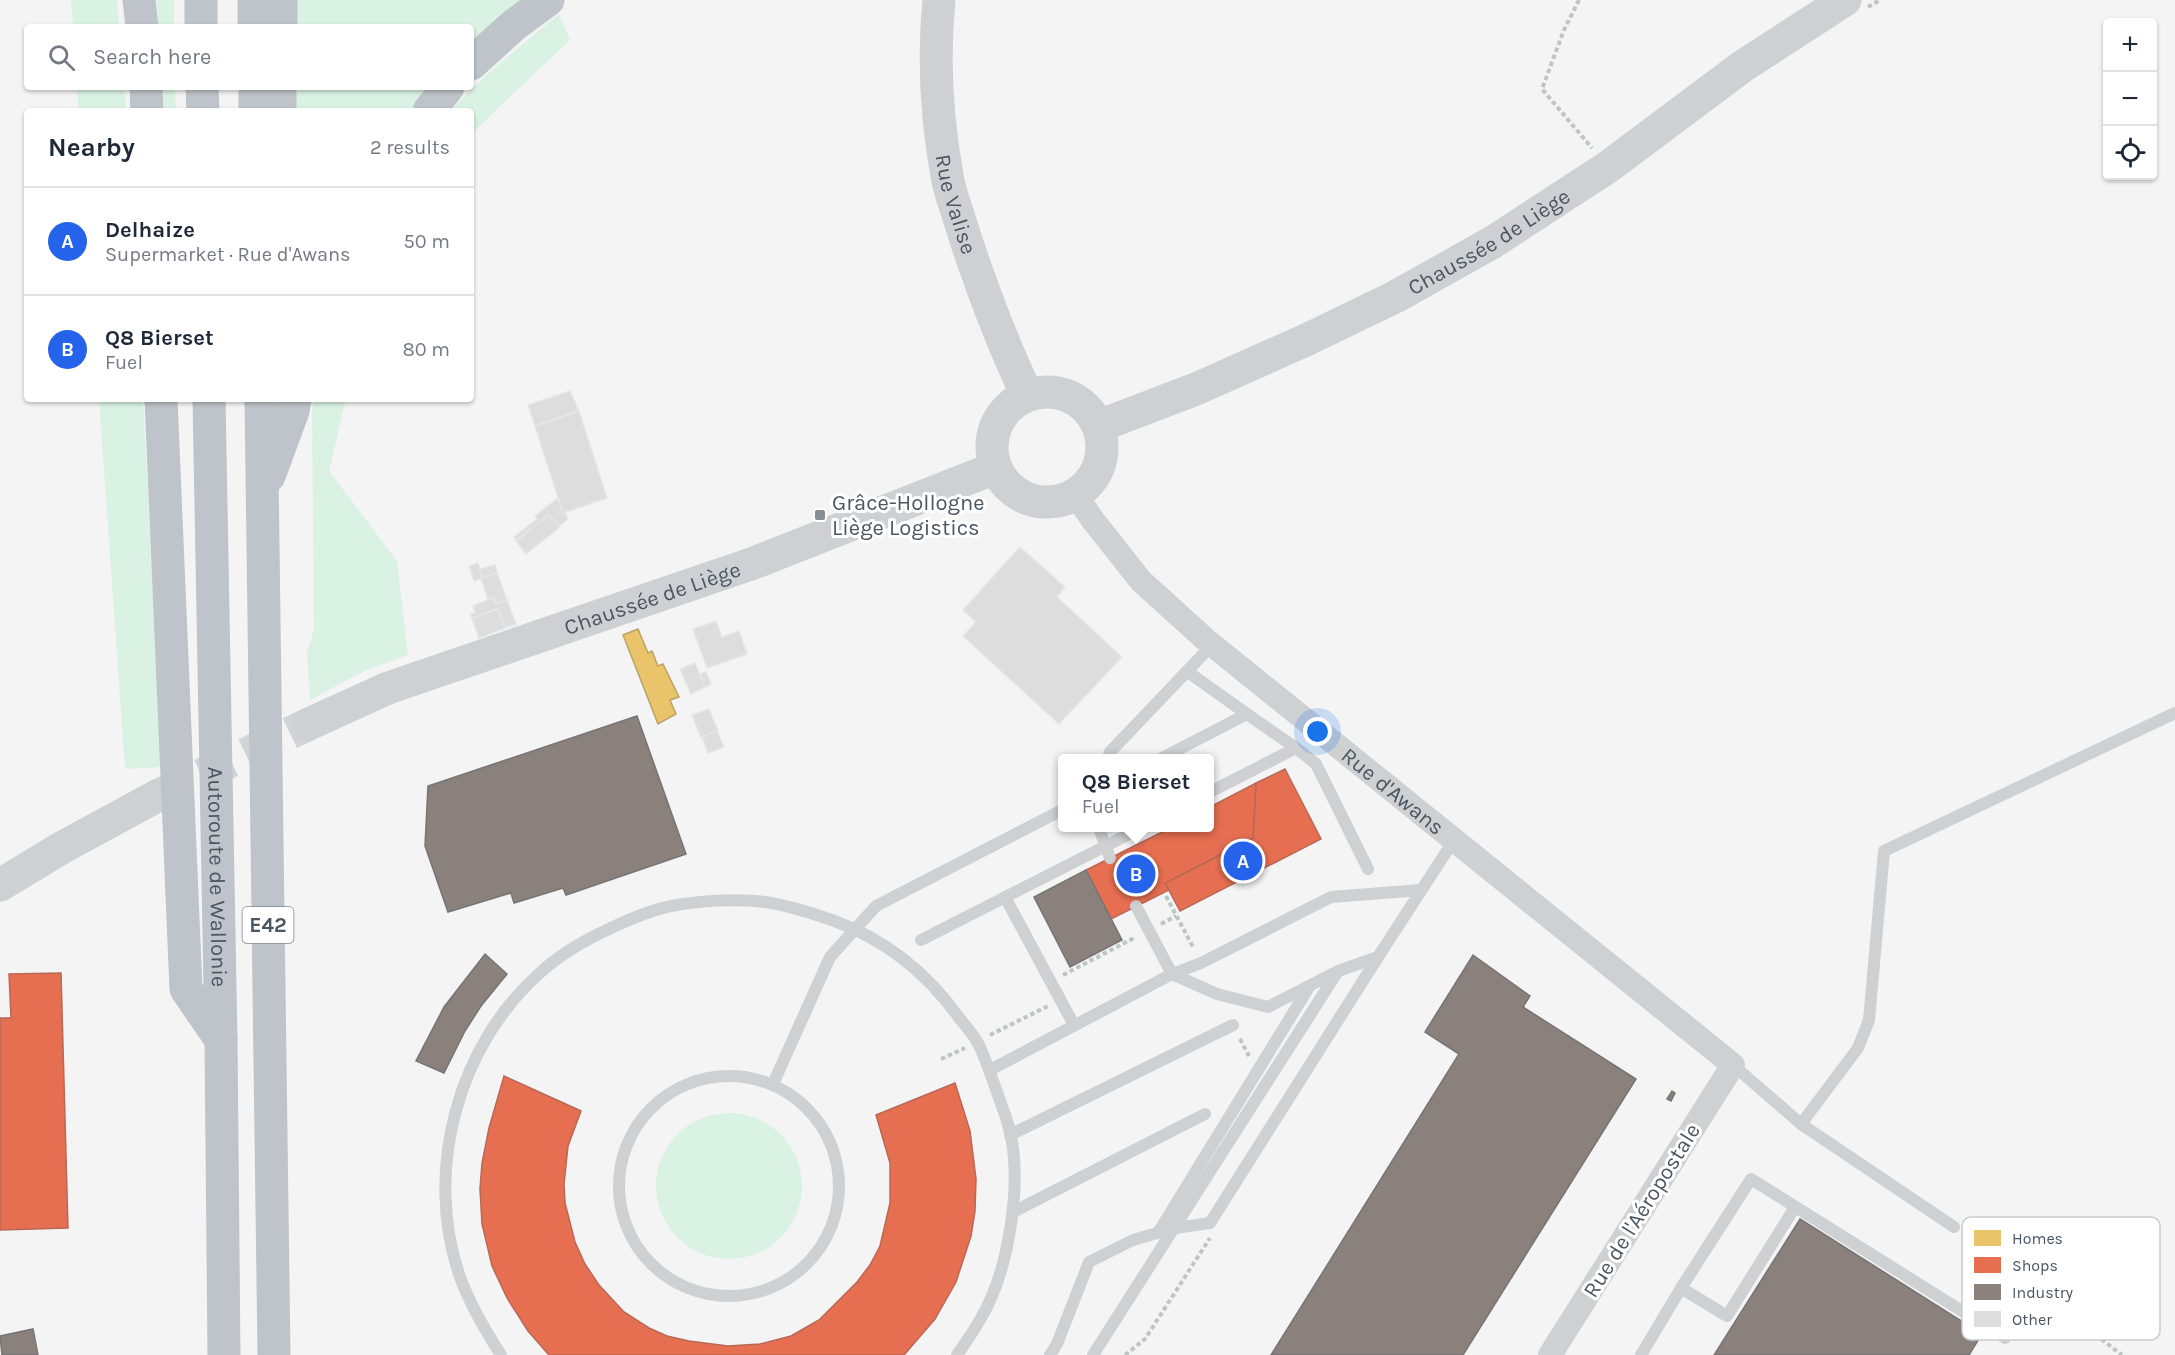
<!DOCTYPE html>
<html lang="en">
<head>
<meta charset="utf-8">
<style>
  :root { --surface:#fff; --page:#f6f6f7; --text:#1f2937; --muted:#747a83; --line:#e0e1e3; --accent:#2563eb }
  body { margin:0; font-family:Karla,sans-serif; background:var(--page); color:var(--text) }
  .controls { position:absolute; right:18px; top:18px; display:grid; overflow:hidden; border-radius:6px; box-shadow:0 2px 4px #0004 }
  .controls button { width:54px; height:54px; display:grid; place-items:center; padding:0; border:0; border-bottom:2px solid var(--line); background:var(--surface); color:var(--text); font:30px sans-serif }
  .you { position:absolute; left:1318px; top:732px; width:21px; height:21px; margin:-15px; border:4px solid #fff; border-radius:50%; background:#1a73e8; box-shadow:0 0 0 9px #1a73e833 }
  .badge { display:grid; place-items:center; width:39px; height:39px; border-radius:50%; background:var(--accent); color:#fff; font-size:20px; font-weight:700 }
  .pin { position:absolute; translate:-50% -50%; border:3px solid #fff; box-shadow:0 2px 6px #0006 }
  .popup { position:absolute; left:1058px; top:754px; width:156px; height:78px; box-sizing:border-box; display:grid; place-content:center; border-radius:6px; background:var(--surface); filter:drop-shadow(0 2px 4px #0005); font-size:20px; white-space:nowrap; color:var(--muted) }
  .popup b { font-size:22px; color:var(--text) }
  .popup::after { content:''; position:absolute; left:50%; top:100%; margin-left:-12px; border:12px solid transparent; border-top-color:var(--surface) }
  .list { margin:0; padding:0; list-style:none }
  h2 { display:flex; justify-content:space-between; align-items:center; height:78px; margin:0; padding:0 24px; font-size:26px }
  h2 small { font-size:20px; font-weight:400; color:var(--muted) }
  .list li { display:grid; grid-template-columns:39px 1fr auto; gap:18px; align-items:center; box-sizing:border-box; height:108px; padding:0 24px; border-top:2px solid var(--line) }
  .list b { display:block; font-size:22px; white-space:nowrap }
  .list p { margin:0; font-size:20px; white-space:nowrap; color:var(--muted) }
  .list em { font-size:20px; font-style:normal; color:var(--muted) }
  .icon { flex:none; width:33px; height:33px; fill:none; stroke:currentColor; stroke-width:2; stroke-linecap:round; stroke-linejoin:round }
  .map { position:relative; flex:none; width:2175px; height:1355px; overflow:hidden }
  .search { position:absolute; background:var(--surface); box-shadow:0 2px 4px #0004; left:24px; top:24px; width:450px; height:66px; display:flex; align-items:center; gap:15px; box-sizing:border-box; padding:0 21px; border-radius:6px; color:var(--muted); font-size:22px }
  .panel { position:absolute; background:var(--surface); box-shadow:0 2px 4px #0004; left:24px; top:108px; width:450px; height:294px; border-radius:6px }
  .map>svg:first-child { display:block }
</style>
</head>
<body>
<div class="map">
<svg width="2175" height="1355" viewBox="0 0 2175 1355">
  <rect width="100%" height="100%" fill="#f4f4f4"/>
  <g fill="#d9f2e3">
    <path d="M71,0H117L119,27H73Z"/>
    <path d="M157,0H174V27H158Z"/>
    <path d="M294,0H536L471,54V27H294Z"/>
    <path d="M559,14L570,40L471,134V111H450L487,74Z"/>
    <path d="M77,87H124L126,111H79Z"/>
    <path d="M163,87H175L176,111H164Z"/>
    <path d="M295,87H439L420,111H295Z"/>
    <path d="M99,399H143L162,767L125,769Z"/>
    <path d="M314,399H346L329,471L397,561L408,655L364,671L310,700L307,652L314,630L312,411Z"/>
    <circle cx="729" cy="1186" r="73"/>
  </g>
  <path fill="#e9c46a" stroke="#b9a367" stroke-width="1.5" d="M638,629L648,653L652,651L658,666L663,664L679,697L670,700L676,714L658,724L623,635Z"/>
  <g fill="#e76f51" stroke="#b86856" stroke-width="1.5">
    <path d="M1285,769L1321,839L1180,911L1165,883L1253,838L1256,783Z"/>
    <path d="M1256,783L1253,838L1165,883L1169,890L1111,919L1086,870L1170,828H1210V807Z"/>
    <path d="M61,973L68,1228L0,1230V1018H11L9,974Z"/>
    <path d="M504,1076L581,1111L568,1146L564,1184L565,1203L575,1242L585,1264L599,1285L624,1312L649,1328L667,1336L689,1341L728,1346L760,1344L791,1336L819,1320L857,1282L870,1265L880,1246L890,1203V1163L876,1115L955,1083L970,1131L976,1179L975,1211L971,1236L956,1282L935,1319L904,1355H549L528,1331L507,1298L492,1266L482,1224L480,1189L482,1163L489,1128Z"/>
  </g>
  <g fill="#8a817c" stroke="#777474" stroke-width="1.5">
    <path d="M637,716L686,854L566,895L563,888L514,903L511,893L448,912L425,846L428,786Z"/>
    <path d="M1086,870L1122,940L1070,967L1034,897Z"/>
    <path d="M485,954L507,974L481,1006L465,1031L444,1073L416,1061L444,1007Z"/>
    <path d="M1473,955L1530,996L1523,1007L1636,1079L1463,1355H1271L1459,1054L1425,1032Z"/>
    <path d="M1672,1091L1675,1093L1671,1101L1667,1099Z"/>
    <path d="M1800,1219L1982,1334L1969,1355H1714Z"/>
    <path d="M33,1329L38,1355H2L0,1336Z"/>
  </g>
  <g fill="#ddddde" stroke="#e5e6e7" stroke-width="1.5">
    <path d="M570,391L579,411L535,426L528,405Z"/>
    <path d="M579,411L607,498L563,513L535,426Z"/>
    <path d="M558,498L563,513L565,512L568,519L559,526L549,515L516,540L514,537L537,519L535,516Z"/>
    <path d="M549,515L560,527L526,554L516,541Z"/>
    <path d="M1020,547L1065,587L1057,597L1122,657L1059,724L963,636L976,622L963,610Z"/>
    <path d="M478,563L483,578L474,581L469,566Z"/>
    <path d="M495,565L497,573L483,578L480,569Z"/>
    <path d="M497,573L507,600L496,604L494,597L488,599L481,578Z"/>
    <path d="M494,597L496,604L507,600L516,624L505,628L498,609L472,618L470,614L475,613L473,606Z"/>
    <path d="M498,609L505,628L479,638L472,618Z"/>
    <path d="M716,621L722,637L739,631L747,654L707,668L693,629Z"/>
    <path d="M695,663L705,687L691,694L680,669Z"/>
    <path d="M706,672L711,684L705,687L700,674Z"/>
    <path d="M709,709L718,731L701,738L692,715Z"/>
    <path d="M717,731L724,747L708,753L702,737Z"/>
  </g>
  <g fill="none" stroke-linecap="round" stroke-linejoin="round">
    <path stroke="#d2d4d7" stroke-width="33" stroke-dasharray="33 16" stroke-linecap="butt" d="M157,796L309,724"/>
    <g stroke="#bcc7c4" stroke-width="4" stroke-dasharray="4.5 3" stroke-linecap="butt">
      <path d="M1579,0L1564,30L1542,89L1592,148"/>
      <path d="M1868,7L1880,0"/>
      <path d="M1166,896L1194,949"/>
      <path d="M1161,924L1176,916"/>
      <path d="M1063,975L1136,937"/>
      <path d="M990,1035L1048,1006"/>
      <path d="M1240,1039L1249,1056"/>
      <path d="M941,1059L965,1048"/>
      <path d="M1964,1235L2034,1285L2050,1300L2122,1355"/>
      <path d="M1125,1355L1145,1339L1210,1238"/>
    </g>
    <g stroke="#ced0d2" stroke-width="12">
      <path d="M1188,672L1247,714"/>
      <path d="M1108,758L1110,752L1212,645"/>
      <path d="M1162,758L1247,714L1296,748"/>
      <path d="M1210,792L1296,748L1316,764L1368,869"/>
      <path d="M1099,828L1110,858"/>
      <path d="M1005,897L1074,1025"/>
      <path d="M1136,906L1172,974L1217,994L1268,1007L1338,971L1378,957L1454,840"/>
      <path d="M921,940L1141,828"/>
      <path d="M1733,1065L1801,1124L1954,1227"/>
      <path d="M990,1070L1172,974L1201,963L1331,897L1421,890"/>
      <circle cx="729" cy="1186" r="110"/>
      <path d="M773,1084L830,957L876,906L1062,810"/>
      <path d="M1801,1124L1858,1048L1869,1020L1884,851L2175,713"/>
      <path d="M1010,1135L1233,1025"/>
      <path d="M1795,1207L1727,1316L1681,1288L1751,1179L2005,1338"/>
      <path d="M1013,1212L1205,1114"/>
      <path d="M1158,1233L1309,987"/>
      <path d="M501,1355C485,1330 470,1305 460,1277C423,1171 458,1044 542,971C562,953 587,939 611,928C630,919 651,910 671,906C698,901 738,898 765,902C788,905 811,913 832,920C885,939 928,974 960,1019C967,1027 974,1036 979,1045C986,1060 991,1076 997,1092C1001,1104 1006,1116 1009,1128C1023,1181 1009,1271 981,1318C974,1331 965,1343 957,1355"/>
      <path d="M1050,1355L1057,1344L1089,1262L1133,1240L1175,1228L1210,1223L1378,957"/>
      <path d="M1093,1355L1338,971"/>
      <path d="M1641,1355L1681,1288"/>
    </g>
    <path stroke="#ced0d2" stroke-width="24" id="s1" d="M1076,495L1092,519L1141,581L1205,639L1733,1065L1550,1355"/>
    <g stroke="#ced0d4" stroke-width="33">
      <path id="s2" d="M939,0C933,60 937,122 948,181C952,199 959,216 964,234C982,289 1002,342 1027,395"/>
      <circle cx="1047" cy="447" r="55"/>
      <path id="s3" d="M1099,426L1196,389L1306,340L1395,297L1493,242L1608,167L1743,66L1845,0"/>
      <path id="s4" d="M309,724L388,688L751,564L995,468"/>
      <path d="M0,885L63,847L157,796"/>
    </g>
    <g stroke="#bec4c9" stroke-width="33">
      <path d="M139,0L142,27"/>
      <path d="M201,0V27"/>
      <path d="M254,0V27"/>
      <path d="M281,27V0"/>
      <path d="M471,64L514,25L548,0"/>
      <path d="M146,87L147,111"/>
      <path d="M202,87L203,111"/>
      <path d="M255,87V111"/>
      <path d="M280,111V87"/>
      <path d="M429,111L448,87"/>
      <path d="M161,399L186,989L221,1040"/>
      <path id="s5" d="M209,399L221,1040L224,1355"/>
      <path d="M261,399L274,1355"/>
      <path d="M269,476L293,411L295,399"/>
    </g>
  </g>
  <rect fill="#868d94" stroke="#fff" stroke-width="2" x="814" y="509" width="12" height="12" rx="3"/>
  <g text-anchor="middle" stroke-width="6" stroke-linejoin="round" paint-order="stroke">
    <rect fill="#fff" stroke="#808990" stroke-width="1.5" x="242.5" y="907" width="51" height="36" rx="4.5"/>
    <g font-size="21" font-weight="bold" fill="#4a5661">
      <text x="268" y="932">E42</text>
    </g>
    <g font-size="22" fill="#4a5661" stroke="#fff">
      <text dy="8" stroke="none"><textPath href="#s2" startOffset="206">Rue Valise</textPath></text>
      <text dy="8" stroke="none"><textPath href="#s3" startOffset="432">Chaussée de Liège</textPath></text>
      <text dy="8" stroke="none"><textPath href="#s4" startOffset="366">Chaussée de Liège</textPath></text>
      <text dy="8" stroke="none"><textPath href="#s1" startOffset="436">Rue d'Awans</textPath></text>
      <text dy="8" stroke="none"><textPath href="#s5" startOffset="478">Autoroute de Wallonie</textPath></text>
      <text transform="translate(1641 1210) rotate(-58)" y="8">Rue de l'Aéropostale</text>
    </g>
    <g font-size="22" fill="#4a5661" stroke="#fff" text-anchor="start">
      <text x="832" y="510">Grâce-Hollogne<tspan x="832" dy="25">Liège Logistics</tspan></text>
    </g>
  </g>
  <rect x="1962" y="1217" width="198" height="123" rx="9" fill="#fff" stroke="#c9ccd0" stroke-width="1.5"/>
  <rect x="1974" y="1230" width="27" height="16" fill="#e9c46a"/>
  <rect x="1974" y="1257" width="27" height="16" fill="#e76f51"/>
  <rect x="1974" y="1284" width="27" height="16" fill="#8a817c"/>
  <rect x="1974" y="1311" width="27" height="16" fill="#ddddde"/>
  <g font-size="16" fill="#4a5661">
    <text x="2012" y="1244">Homes</text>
    <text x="2012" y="1271">Shops</text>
    <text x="2012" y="1298">Industry</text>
    <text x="2012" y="1325">Other</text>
  </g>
</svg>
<div class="controls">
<button>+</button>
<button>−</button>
<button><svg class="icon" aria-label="locate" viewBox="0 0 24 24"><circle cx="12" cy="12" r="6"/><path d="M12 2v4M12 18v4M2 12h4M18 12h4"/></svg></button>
</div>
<div class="you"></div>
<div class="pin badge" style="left:1243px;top:861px">A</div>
<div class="pin badge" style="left:1136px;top:874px">B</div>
<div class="popup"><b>Q8 Bierset</b>Fuel</div>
<div class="search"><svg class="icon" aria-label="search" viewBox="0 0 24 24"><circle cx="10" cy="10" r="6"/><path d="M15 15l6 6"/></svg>Search here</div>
<section class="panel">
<h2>Nearby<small>2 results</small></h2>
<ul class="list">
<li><span class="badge">A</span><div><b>Delhaize</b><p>Supermarket · Rue d'Awans</p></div><em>50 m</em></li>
<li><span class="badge">B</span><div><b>Q8 Bierset</b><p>Fuel</p></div><em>80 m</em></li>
</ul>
</section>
</div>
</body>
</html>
